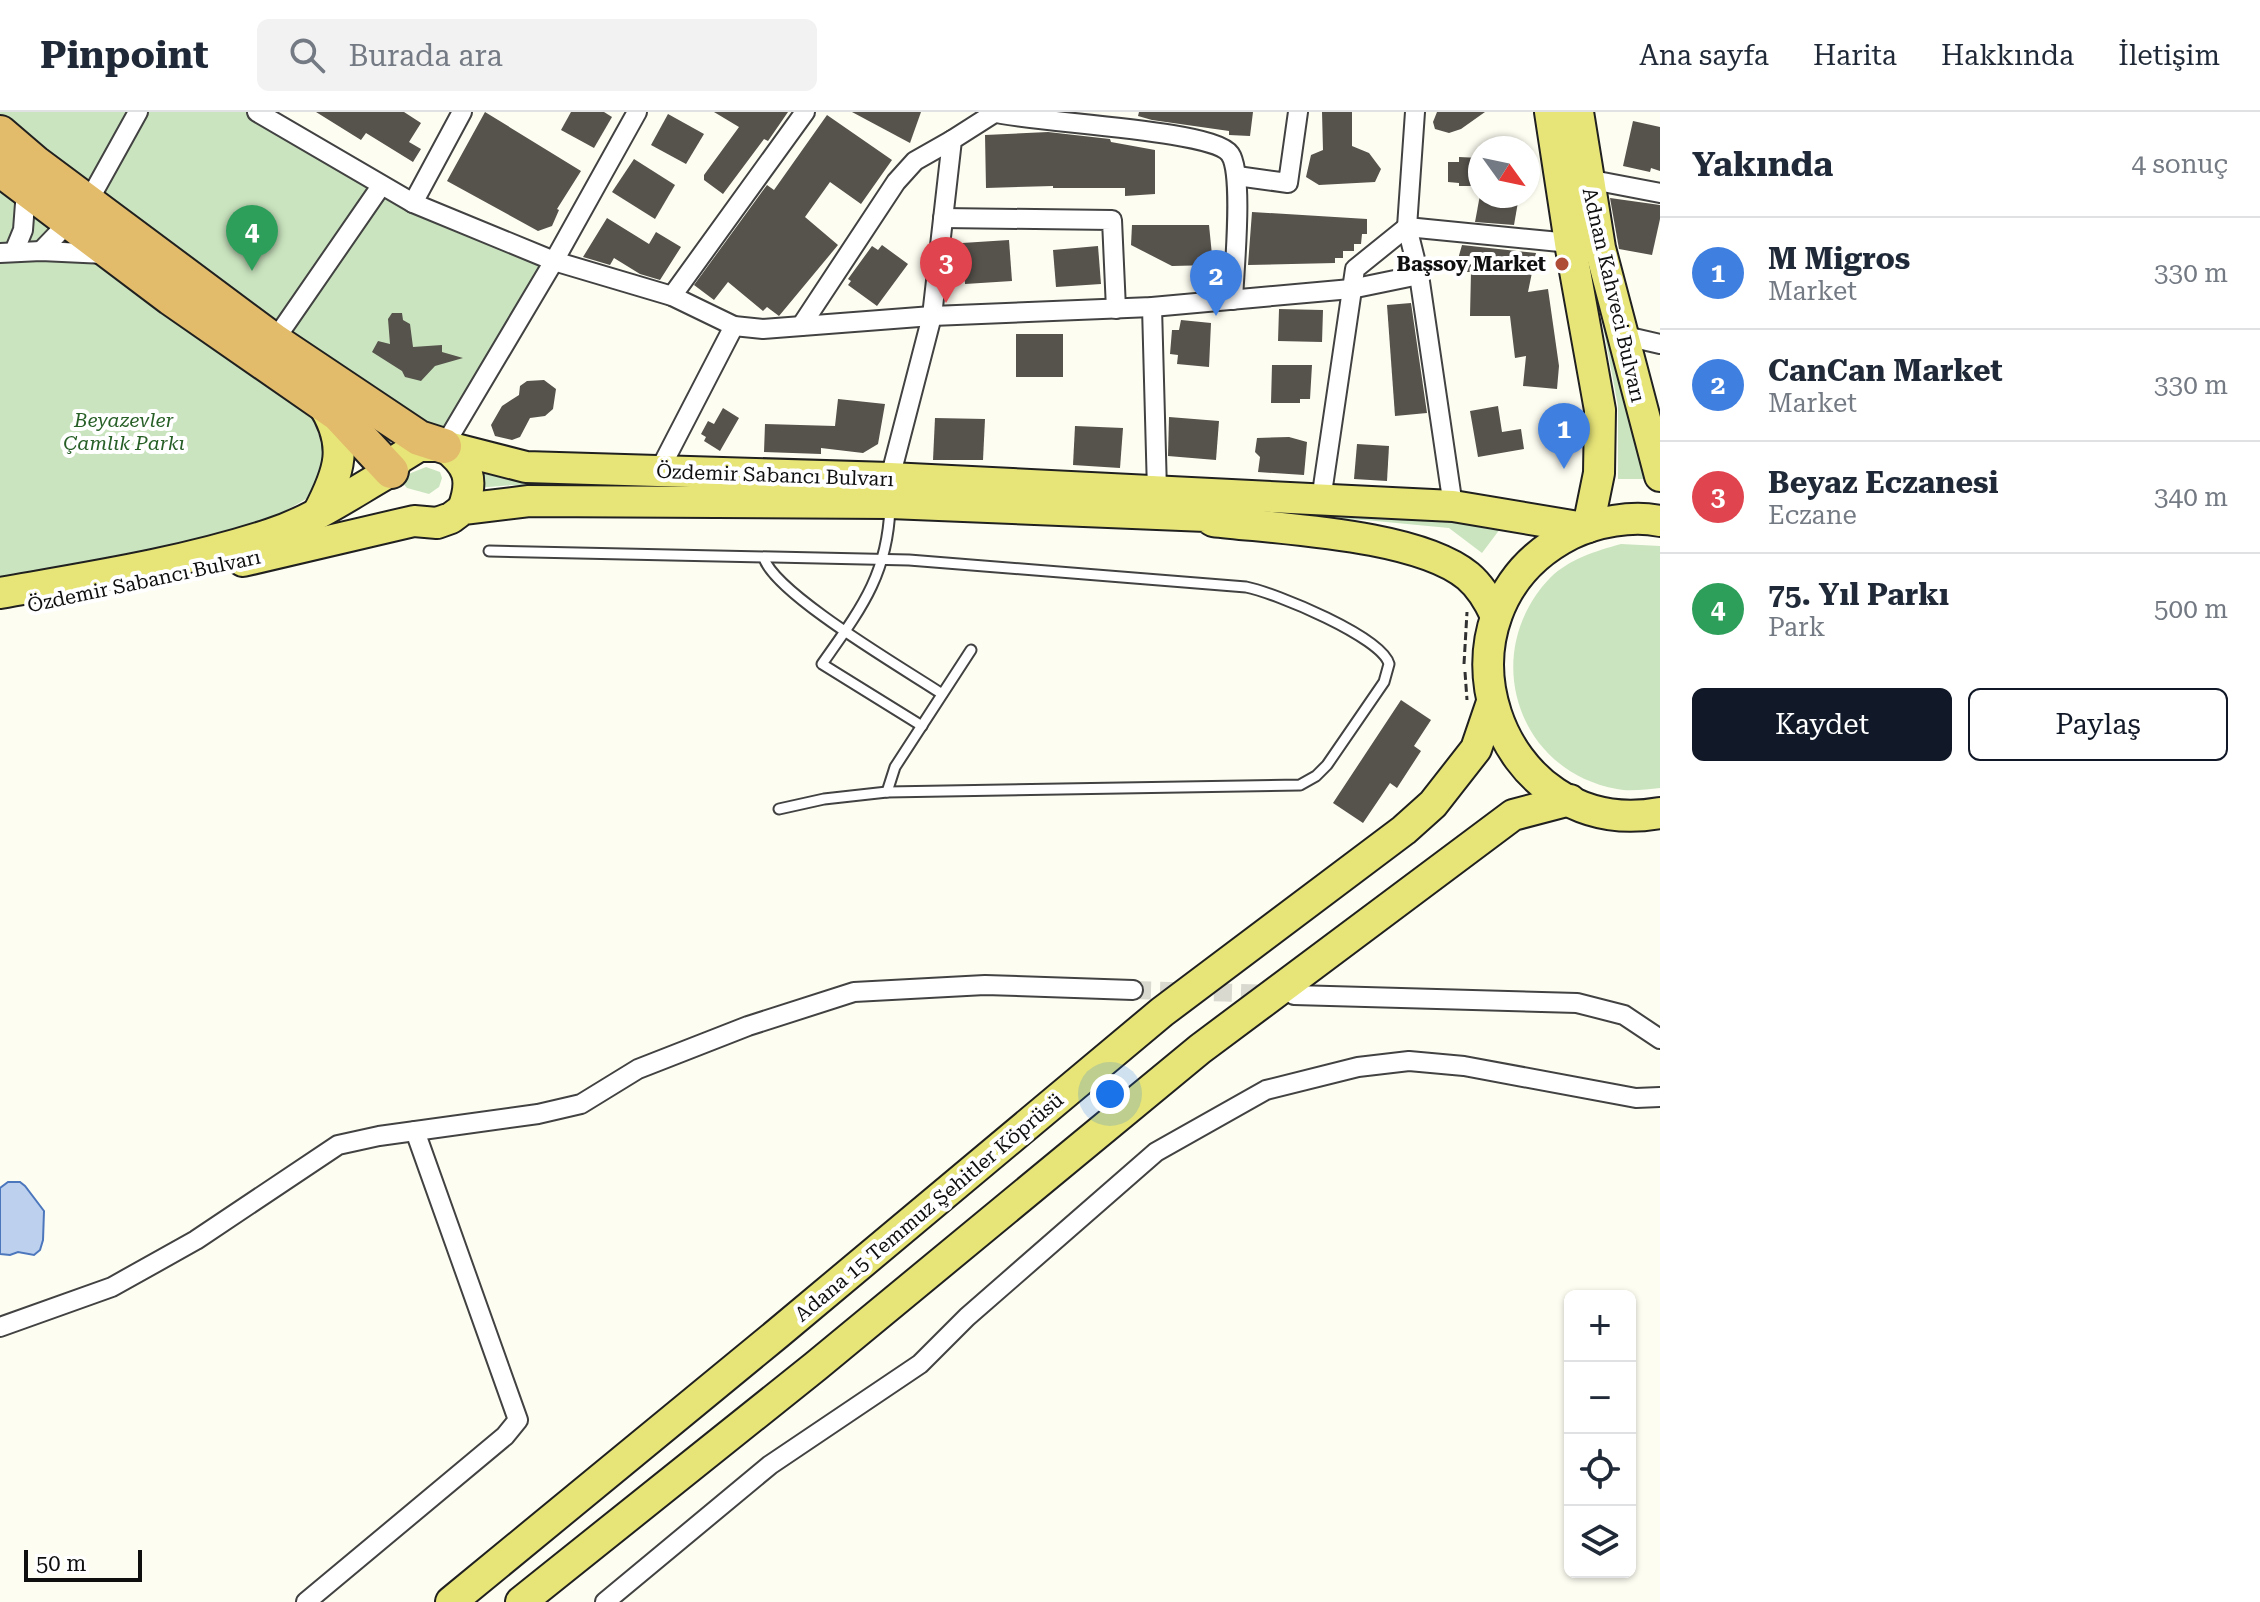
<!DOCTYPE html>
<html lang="tr">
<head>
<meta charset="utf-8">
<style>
  :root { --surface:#fff; --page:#f2f2f3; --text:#1f2937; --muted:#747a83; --line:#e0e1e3; --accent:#111827 }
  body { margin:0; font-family:"Roboto Serif",serif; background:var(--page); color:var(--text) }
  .controls { position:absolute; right:24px; bottom:24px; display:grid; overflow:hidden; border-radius:12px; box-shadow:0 2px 6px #0004 }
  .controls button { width:72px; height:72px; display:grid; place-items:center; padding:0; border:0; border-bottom:2px solid var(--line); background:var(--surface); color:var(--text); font:40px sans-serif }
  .compass { position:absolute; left:1468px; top:24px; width:72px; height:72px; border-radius:50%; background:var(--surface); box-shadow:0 2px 6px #0004; rotate:123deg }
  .scale { position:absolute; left:24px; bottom:20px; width:118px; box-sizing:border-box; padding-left:8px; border:4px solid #0f0f0f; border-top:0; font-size:22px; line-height:28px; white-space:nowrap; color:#0f0f0f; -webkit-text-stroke:6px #fff; paint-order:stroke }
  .you { position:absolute; left:1110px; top:982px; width:28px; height:28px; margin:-20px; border:6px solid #fff; border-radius:50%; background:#1a73e8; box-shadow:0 0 0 12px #1a73e833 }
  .badge { display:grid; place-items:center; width:52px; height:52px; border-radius:50%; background:var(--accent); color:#fff; font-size:26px; font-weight:700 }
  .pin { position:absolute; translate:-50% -66px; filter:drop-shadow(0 2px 4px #0008) }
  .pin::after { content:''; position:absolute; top:42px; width:28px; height:24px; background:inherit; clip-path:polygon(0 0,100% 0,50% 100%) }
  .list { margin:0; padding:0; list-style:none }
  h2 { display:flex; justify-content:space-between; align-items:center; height:104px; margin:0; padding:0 32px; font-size:34px }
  h2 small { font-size:26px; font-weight:400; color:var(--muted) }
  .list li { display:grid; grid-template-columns:52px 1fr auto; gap:24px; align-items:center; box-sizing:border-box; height:112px; padding:0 32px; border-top:2px solid var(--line) }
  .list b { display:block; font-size:30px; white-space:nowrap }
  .list p { margin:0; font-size:26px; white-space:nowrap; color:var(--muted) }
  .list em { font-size:26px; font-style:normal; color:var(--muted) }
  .actions { display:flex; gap:16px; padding:24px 32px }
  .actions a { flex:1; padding:18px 0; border:2px solid var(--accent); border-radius:12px; text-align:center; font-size:28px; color:var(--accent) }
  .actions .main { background:var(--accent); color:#fff }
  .icon { flex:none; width:44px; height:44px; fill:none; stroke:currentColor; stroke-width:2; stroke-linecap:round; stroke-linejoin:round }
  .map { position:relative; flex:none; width:1660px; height:1490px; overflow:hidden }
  header { display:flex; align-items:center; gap:48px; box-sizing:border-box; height:112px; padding:0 40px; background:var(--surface); border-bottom:2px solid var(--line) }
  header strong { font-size:38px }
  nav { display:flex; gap:44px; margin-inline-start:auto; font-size:28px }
  .search { width:560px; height:72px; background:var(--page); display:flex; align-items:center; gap:20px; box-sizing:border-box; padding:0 28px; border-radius:12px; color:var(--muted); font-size:30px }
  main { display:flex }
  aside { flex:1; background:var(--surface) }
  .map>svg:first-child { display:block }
</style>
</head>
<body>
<header>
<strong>Pinpoint</strong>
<div class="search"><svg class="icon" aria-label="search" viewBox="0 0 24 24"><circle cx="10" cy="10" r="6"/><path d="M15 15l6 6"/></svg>Burada ara</div>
<nav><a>Ana sayfa</a><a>Harita</a><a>Hakkında</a><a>İletişim</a></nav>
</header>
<main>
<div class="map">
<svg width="1660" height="1490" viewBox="0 0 1660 1490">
  <rect width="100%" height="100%" fill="#fdfdf2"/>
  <g fill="#cae4bf">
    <path d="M0,0H257L381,74L554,149L444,334L0,20Z"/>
    <path d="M0,72L315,309L322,335V362L306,387L273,406L161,439L0,465Z"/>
    <path d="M1579,86L1655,367H1618V294Z"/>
    <path d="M426,355L440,360L442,366L439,375L429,382L407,376L402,370L406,363Z"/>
    <path d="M475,358L1371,399L1503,413L1482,441L1449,416L1365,408L512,373L476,376Z"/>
    <path d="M1621,432L1660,434V676C1647,677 1630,680 1617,677C1516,659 1479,540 1550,466C1569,447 1596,439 1621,432Z"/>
  </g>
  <path fill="#bdd1ef" stroke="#4d77bd" stroke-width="2" d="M8,1070H20L25,1074L44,1099L43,1128L40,1138L34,1143L18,1140L10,1143L0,1142V1076Z"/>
  <g fill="#56524c">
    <path d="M316,0H404L421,11L409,30L421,37L413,50L366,21L361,28Z"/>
    <path d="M485,0L581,59L557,97L559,98L552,114L538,119L447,69Z"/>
    <path d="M571,0H604L612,5L594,36L561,18Z"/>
    <path d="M714,0H788L768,29L764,27L723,82L704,68V63L739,15Z"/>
    <path d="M852,0H921L910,31Z"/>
    <path d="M1139,0H1253L1250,24L1229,23V19L1152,8L1138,4Z"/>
    <path d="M1322,0H1352V34L1369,41L1381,57L1375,70L1319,73L1306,65L1311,43L1323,38Z"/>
    <path d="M1437,0H1485L1461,17L1449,21L1435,17L1433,10Z"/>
    <path d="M668,2L704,22L686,52L651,33Z"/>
    <path d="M827,3L892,48L861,92L830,70L805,105L838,133L779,204L767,195L763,199L728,170L714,188L694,173L767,73L774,78Z"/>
    <path d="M1633,9L1660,15V59L1651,56L1650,60L1623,54Z"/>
    <path d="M1048,20L1110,27L1111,30L1155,38V82L1125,84V76H1053V74L986,76L985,23Z"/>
    <path d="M1459,45L1480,46V74H1459V71L1448,70V50H1459Z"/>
    <path d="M634,47L675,73L655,107L612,80Z"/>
    <path d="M1480,83L1518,90L1514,113L1475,110Z"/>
    <path d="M1610,86L1660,93V107L1652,143L1619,137Z"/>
    <path d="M1252,100L1367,107V122H1362L1361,132H1354V139H1343V146H1335V151L1248,153Z"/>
    <path d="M607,106L649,132L656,120L681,135L660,168L640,162L614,146L610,153L583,145Z"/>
    <path d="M1132,113H1209L1213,153L1172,154L1131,133Z"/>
    <path d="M1009,128L1012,169L965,172L962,131Z"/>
    <path d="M882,133L908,152L877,194L848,173L851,169L848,167L872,134L878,138Z"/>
    <path d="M1462,133L1536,141L1528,180L1548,177L1559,254L1557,277L1523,274L1526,244L1515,246L1510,204H1470L1471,160H1467L1469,152L1458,147Z"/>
    <path d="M1098,134L1101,172L1056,175L1053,138Z"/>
    <path d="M1411,191L1427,301L1395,304L1387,193Z"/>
    <path d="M1279,197L1323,198L1322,230L1278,229Z"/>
    <path d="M392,201H402L403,208L410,212L413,235L442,233V240L463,246L435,254L421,269L405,265L402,259L372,240L378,229L390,232L388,207Z"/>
    <path d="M1181,208L1211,211L1209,255L1177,252L1178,243L1170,242L1172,218H1179Z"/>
    <rect x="1016" y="222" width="47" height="43"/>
    <path d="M1272,253H1312L1310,287H1300V291H1271Z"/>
    <path d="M544,268L556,277L553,297L545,304L530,306L520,325L512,328L495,324L491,313L502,294L519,283L520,274L527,269Z"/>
    <path d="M838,287L885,292L878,332L863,341L821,336V342L764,340L765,312L835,314Z"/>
    <path d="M1498,294L1502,320L1521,317L1524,337L1478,345L1470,299Z"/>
    <path d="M723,296L739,306L720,339L704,329L706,325L701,322L708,309L714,312Z"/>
    <path d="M1169,305L1219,309L1216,348L1168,344Z"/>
    <path d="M935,306L985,307L983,348H933Z"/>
    <path d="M1075,314L1123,316L1120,356L1073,353Z"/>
    <path d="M1289,325L1307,330L1304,363L1258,360L1260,345L1255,340L1257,326Z"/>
    <path d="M1357,332L1389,334L1387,369L1354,367Z"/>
    <path d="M1401,588L1431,608L1414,634L1421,639L1397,676L1390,671L1363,711L1333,691Z"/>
  </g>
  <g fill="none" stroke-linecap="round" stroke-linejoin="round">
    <path stroke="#d9d9d0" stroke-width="18" stroke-dasharray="18 9" stroke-linecap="butt" d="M1133,878L1275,882"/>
    <defs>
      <g id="service">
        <path d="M890,394C888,463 860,498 822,552L922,614"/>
        <path d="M489,439L909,448L1246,475C1276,481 1382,525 1389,552L1384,570L1327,653L1316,664L1300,673L887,680L824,687L779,697"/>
        <path d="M764,446C775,482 906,558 942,582"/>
        <path d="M887,680L895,655L971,538"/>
      </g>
      <g id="minor">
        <path d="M257,0L413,91L554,149L672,184L734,214L763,217L932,204L1152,195L1351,177L1419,163L1407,115L1415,0"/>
        <path d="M992,0C1031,11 1213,17 1230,42C1244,62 1234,159 1233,188"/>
        <path d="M1237,64L1288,71L1298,0"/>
        <path d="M1587,67L1660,81"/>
        <path d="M413,91L462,0"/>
        <path d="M943,106L1112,108L1116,197"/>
        <path d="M41,139L88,90L138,0"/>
        <path d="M14,140L23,118L26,78"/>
        <path d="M0,141L41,139L105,142"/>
        <path d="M1419,163L1453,394"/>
        <path d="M672,184L805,0"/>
        <path d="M1152,195L1157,379"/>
        <path d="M801,214L896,70L915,49L952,28"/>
        <path d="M1621,223L1660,232"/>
        <path d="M274,229L381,74"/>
        <path d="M444,334L554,149L637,0"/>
        <path d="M659,359L734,214"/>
        <path d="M890,366L932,204L952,28L996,0"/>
        <path d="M1321,388L1355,157L1407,115L1570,131"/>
        <path d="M1294,883L1577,891L1624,903L1660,927"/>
        <path d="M0,1215L112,1175L196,1128L338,1033L379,1024L538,1002L581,992L638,957L748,914L854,880L985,873L1133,878"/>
        <path d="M306,1490L505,1324L518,1308L415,1019"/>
        <path d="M605,1490L770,1353L920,1252L967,1205L1156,1040L1266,978L1358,955L1409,949L1464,954L1636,986L1660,985"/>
      </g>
      <g id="primary">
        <path d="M1550,0L1570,131L1600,298L1599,361L1588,415"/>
        <path d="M1578,0L1600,136L1660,364"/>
        <path d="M444,334C469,353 474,367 463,397"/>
        <path d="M318,401C340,359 349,333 322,291"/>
        <path d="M1660,409C1632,403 1596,410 1571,422C1417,500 1496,731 1660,701"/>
        <path d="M243,449L414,409L437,411L451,406L463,397L529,389L890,391L1206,404L1213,409C1280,417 1417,422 1468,464C1481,475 1489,489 1496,504"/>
        <path d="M0,481C91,465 183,451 271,422C314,408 352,381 391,359L398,347L419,334H444L526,355L890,366L1453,394L1584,416"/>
        <path d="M451,1490L777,1222L1162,900L1404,718L1433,692L1476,637L1492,590"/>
        <path d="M521,1490L816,1254L1200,937L1513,703L1570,688"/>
      </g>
      <g id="motorway">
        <path d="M0,21L35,51L274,229L419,326L444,334"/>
        <path d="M0,57L171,186L338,302L391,359"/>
      </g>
    </defs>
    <use href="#service" stroke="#424242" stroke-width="13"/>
    <use href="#minor" stroke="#424242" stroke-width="22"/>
    <use href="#primary" stroke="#202020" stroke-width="34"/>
    <use href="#motorway" stroke="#202020" stroke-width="38"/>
    <g stroke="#313131" stroke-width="3" stroke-dasharray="8 4" stroke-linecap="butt">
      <path d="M1464,552L1467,500"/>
      <path d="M1465,560L1467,588"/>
    </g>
    <use href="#service" stroke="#fff" stroke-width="9"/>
    <use href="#minor" stroke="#fff" stroke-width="18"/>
    <use href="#primary" stroke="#e7e578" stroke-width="30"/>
    <use href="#motorway" stroke="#e2bc6b" stroke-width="34"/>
  </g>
  <circle fill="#ae4c38" stroke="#fff" stroke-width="3" cx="1562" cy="152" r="8"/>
  <g text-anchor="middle" stroke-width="8" stroke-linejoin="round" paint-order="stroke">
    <g font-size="20" font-weight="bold" fill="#0f0f0f" stroke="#fff" text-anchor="end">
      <text x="1546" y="159">Başsoy Market</text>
    </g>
    <g font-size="20" fill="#0f0f0f" stroke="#fff">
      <text transform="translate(1614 183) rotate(77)" y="7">Adnan Kahveci Bulvarı</text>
      <text transform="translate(775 363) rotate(2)" y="7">Özdemir Sabancı Bulvarı</text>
      <text transform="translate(144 469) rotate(-12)" y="7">Özdemir Sabancı Bulvarı</text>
      <text transform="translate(929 1095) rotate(-40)" y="7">Adana 15 Temmuz Şehitler Köprüsü</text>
    </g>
    <g font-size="20" font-style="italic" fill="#275f27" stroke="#fff">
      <text x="124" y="315">Beyazevler<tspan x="124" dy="23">Çamlık Parkı</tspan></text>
    </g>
  </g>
</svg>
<div class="controls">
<button>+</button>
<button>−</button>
<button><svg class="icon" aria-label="locate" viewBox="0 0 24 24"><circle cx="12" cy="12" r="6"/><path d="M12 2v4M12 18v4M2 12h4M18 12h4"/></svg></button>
<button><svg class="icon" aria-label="layers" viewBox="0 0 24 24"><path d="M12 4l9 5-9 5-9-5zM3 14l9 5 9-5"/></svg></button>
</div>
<svg class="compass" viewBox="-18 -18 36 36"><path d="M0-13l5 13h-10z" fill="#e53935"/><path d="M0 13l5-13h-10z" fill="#747a83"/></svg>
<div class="scale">50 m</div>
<div class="you"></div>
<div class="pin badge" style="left:1564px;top:357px;background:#3f7fe0">1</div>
<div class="pin badge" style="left:1216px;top:204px;background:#3f7fe0">2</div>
<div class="pin badge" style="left:946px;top:191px;background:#e0444e">3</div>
<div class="pin badge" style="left:252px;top:159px;background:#2e9e5b">4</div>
</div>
<aside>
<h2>Yakında<small>4 sonuç</small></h2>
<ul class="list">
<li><span class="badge" style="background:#3f7fe0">1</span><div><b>M Migros</b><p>Market</p></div><em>330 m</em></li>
<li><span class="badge" style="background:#3f7fe0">2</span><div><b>CanCan Market</b><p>Market</p></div><em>330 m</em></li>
<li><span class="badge" style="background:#e0444e">3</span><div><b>Beyaz Eczanesi</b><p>Eczane</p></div><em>340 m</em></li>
<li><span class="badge" style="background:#2e9e5b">4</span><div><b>75. Yıl Parkı</b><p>Park</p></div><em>500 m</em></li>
</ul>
<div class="actions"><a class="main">Kaydet</a><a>Paylaş</a></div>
</aside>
</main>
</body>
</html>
